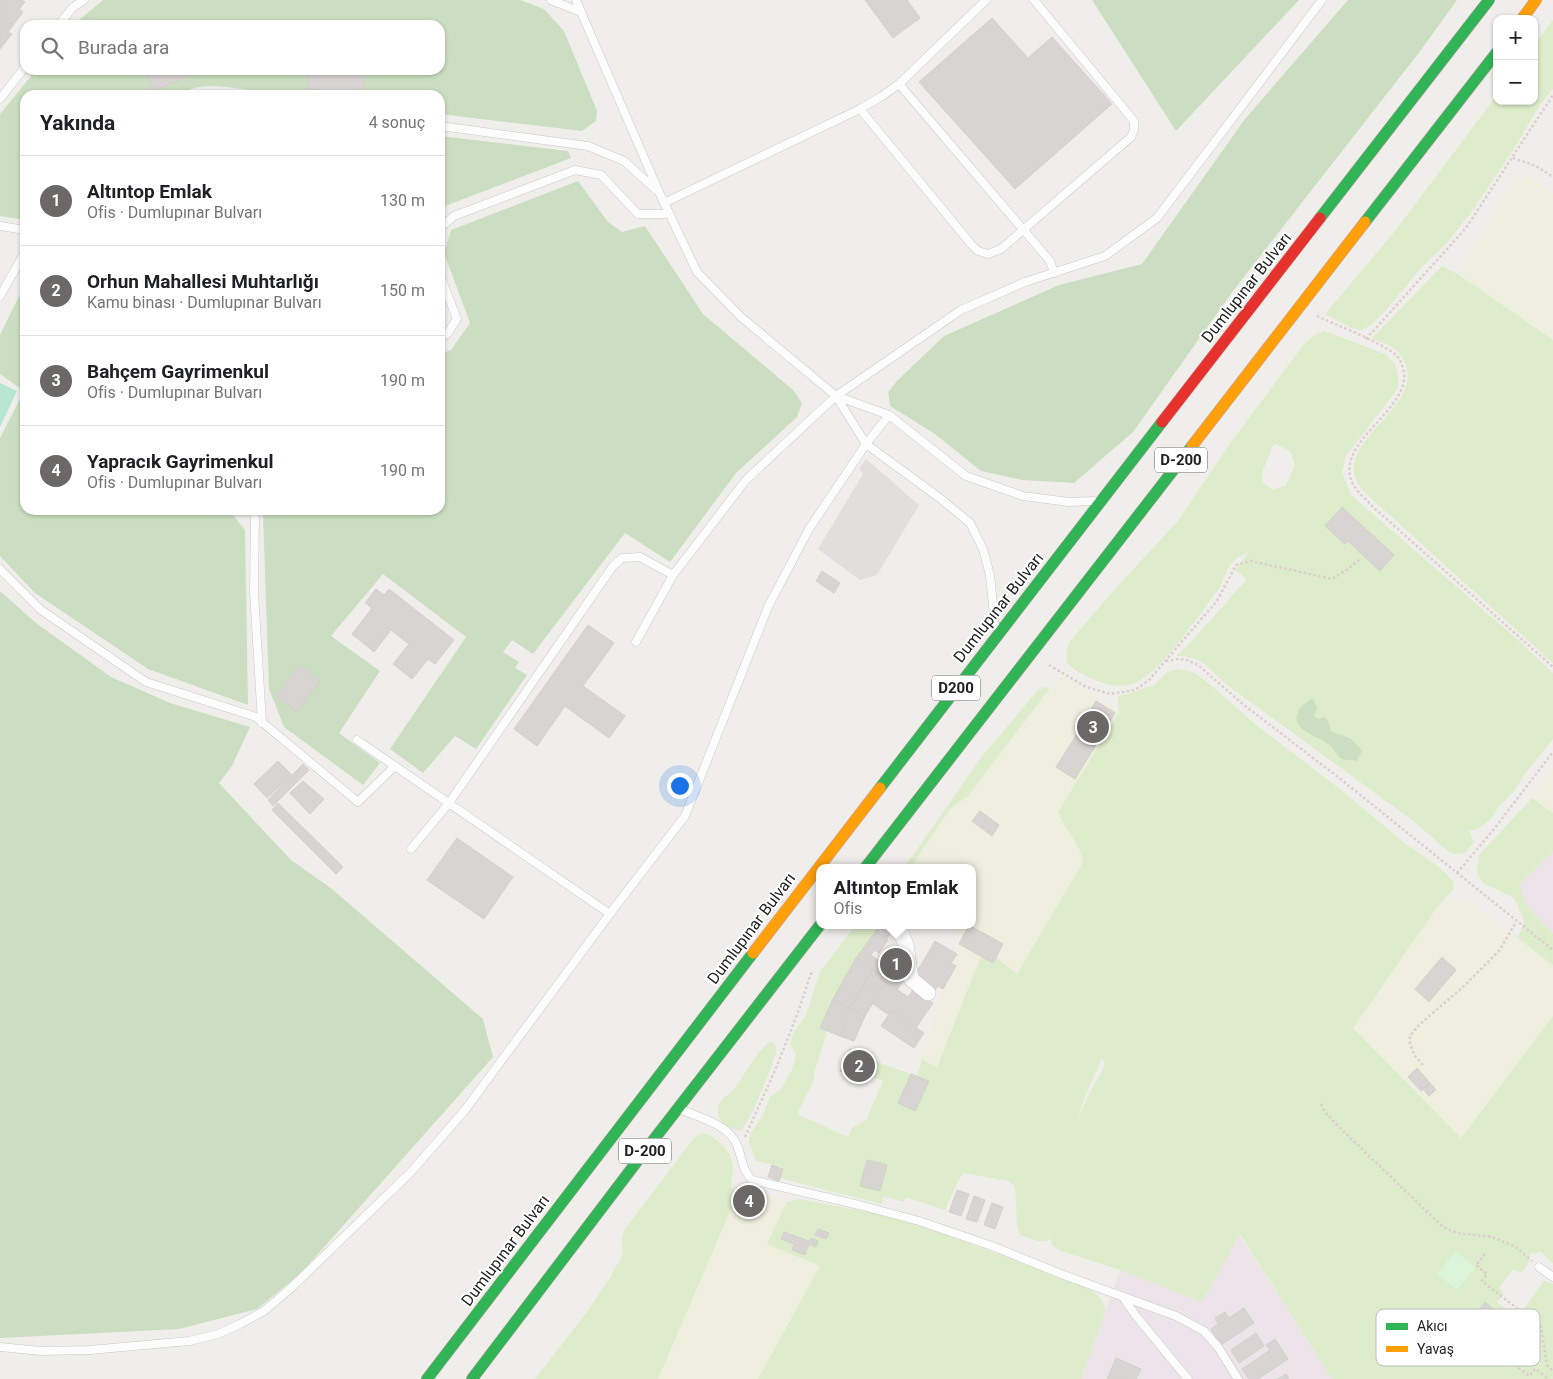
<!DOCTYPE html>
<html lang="tr">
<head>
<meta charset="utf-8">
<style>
  :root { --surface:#fff; --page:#f6f6f6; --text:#202124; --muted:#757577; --line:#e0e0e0; --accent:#6a6968 }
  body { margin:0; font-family:Roboto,sans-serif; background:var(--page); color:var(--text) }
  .controls { position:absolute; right:15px; top:15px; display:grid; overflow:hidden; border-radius:10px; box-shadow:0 1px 4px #0004 }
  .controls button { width:45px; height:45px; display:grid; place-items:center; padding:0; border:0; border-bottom:1px solid var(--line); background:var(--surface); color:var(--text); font:25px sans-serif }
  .you { position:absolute; left:679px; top:785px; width:18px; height:18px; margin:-12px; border:4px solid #fff; border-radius:50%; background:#1a73e8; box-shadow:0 0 0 8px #1a73e833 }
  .badge { display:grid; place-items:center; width:32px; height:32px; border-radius:50%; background:var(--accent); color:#fff; font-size:16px; font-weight:700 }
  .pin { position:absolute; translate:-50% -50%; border:2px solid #fff; box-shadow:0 1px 5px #0006 }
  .popup { position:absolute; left:816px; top:864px; width:160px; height:65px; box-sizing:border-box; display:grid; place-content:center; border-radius:10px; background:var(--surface); filter:drop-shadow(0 1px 4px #0005); font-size:16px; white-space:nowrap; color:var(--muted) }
  .popup b { font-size:19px; color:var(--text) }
  .popup::after { content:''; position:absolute; left:50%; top:100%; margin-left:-10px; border:10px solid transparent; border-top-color:var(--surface) }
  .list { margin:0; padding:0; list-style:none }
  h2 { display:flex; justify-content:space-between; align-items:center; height:65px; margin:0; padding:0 20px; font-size:21px }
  h2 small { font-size:16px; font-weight:400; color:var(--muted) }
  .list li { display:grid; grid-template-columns:32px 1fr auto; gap:15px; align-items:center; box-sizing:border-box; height:90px; padding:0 20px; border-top:1px solid var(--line) }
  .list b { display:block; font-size:19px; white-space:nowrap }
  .list p { margin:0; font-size:16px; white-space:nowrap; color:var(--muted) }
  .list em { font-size:16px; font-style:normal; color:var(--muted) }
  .icon { flex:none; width:28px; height:28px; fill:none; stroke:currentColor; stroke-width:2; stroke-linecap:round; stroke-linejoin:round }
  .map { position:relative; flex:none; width:1553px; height:1379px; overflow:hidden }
  .search { position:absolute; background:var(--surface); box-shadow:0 1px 4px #0004; left:20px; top:20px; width:425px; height:55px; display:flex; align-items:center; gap:12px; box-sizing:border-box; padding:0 18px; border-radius:15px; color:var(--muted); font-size:19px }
  .panel { position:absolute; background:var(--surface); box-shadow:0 1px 4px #0004; left:20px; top:90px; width:425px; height:425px; border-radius:15px }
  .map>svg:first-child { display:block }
</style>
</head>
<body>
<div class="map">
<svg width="1553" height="1379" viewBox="0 0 1553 1379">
  <rect width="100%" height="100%" fill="#f0eeeb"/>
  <g fill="#ede4e9">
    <path d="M1553,851V934L1527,906L1519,885Z"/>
    <path d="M1239,1234L1332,1379H1081L1120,1270L1202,1302Z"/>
  </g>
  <g fill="#efefdf">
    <path d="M1529,176L1553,194V340L1459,275L1512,182Z"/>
    <path d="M1062,676L1120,713L1058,812L1081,851L1083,861L1017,975L996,957L1003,944L969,926L963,936L943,925H972V868H910L950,809L968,796L1048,690Z"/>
    <path d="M1553,768V813L1532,798Z"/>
    <path d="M1461,899L1471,904L1553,965V1016L1461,1138L1353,1028L1438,906L1447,901Z"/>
    <path d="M962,945L981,956L937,1067L921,1059L943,989L956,966L951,963Z"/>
    <path d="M742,1183L787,1202L767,1244L820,1266L758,1379H658Z"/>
  </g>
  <g fill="#ddeccb" fill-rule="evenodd">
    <path d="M1553,20V89L1540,105L1512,152L1470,214L1446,244L1420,269L1385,311L1371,325L1361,330L1351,328L1325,314L1395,231L1497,95V101H1534V45Z"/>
    <path d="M1442,266L1459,275L1553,340V663L1362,490C1357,482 1352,475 1354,465C1358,430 1424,400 1404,361C1398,347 1385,343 1371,339Z"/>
    <path d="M1325,331L1385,354L1395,364L1398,374V388L1346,456L1342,473L1351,495L1519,641L1553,673V739L1524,775L1515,790L1497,809L1491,819L1478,829L1469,831L1474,842L1465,853L1456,854L1449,852L1412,820L1226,684C1208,668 1202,656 1176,656L1191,642L1247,579L1235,570L1251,549C1246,554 1239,556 1234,561C1227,567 1223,580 1219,589C1200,612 1159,677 1132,684C1119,688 1107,685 1095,680C1084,675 1074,671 1066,662L1067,649L1070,641L1115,589L1177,522L1234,438L1304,344L1316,334ZM1274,443L1290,451L1295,465L1286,485L1273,490L1262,482L1263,470ZM1313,716L1329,723L1331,731L1338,735L1347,736L1334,751L1330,745L1310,734Z"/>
    <path d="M1176,669L1193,672L1207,682L1261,729L1340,789L1407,845L1439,867L1453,881L1454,889L1438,906L1353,1028L1461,1138L1553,1016V1263L1541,1252L1530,1254L1528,1264L1521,1273L1513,1269L1499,1288L1504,1294L1497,1302L1517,1318L1544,1281L1553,1284V1379H1332L1240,1234L1202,1302L1120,1270L1061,1251L1052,1245L1051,1238L1047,1241H1038L1020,1235L1017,1227L1015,1186L1008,1181L964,1173L958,1181L945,1210L906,1197L904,1202L883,1196L882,1204L780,1178L782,1167L756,1161L749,1142L750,1134L762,1116L770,1097L780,1090L792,1070L796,1054L790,1044L794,1032L806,1015L820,972L851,931L857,925H881L856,958L825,1030L826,1035L814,1073V1080L797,1114L848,1137L852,1128L866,1120L883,1081L871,1076L877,1062L911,1074L898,1103L915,1111L929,1082L917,1076C918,1070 922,1065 921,1059L937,1067L981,956L992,963L996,957L1017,974L1083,862C1080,843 1065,830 1058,812L1119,713L1118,696L1131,693L1154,685L1165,674ZM1101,1059L1105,1061L1102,1071L1090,1092L1077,1121L1085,1096L1099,1066ZM1485,1302L1507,1320L1510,1318L1522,1328L1512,1340L1521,1347L1514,1357L1477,1327L1485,1317L1478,1311Z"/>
    <path d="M1045,687L1050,688L968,796L950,809L910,868H904L983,755L1038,690Z"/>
    <path d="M1532,798L1553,813V851L1519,885L1527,906L1553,934V965L1516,937L1520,933L1524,921L1514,898L1483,883L1477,874L1479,855Z"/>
    <path d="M770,1042L774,1043L776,1049V1053C771,1068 750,1124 740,1131C729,1128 716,1122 718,1108C719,1100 726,1096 732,1091C743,1079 756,1050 770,1042Z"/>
    <path d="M702,1133C716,1135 732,1152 733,1167C733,1174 731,1181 731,1188L737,1195L658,1379H535L587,1312L608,1281L623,1254L622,1237L625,1229L695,1137Z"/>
    <path d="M799,1199L878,1214L924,1227L1089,1288L1101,1299L1106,1309L1081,1379H758L820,1266L767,1244L787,1202Z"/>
  </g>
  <g fill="#cbdec1">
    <path d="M103,0H520L544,9L564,31L597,111L596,121L582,131L440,114V95C381,95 321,99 263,92C242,89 197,79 180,95H25V220L0,216V114L36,70H440V25H73Z"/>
    <path d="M1092,0H1299L1176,131Z"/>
    <path d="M1348,0H1457L1421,50L1233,291L1133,432L1074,483L1022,480L981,471L935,434L890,406L888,392L898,380L944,336L1059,285L1142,264L1245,119Z"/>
    <path d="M440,136L568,151L571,158L440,208Z"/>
    <path d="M578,181L608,222L622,232L645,226L703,314L793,390L802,403L797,417L736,473L670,562L625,533L533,654L512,640L503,652L519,662L515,668L527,675L476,749L455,736L423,773L390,749L466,637L383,574L331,636L380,671L339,733L380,763L363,785L284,727L269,689L263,515L260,510H440V354L451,350L470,323L444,253L451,230Z"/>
    <path d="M25,284V510H229L245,530L248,705L148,669L35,593L0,556V438L24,391L0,374V335Z"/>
    <path d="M0,591L36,623L111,677L170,703L250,727L232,766L219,783L291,860L332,889L483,1019L493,1057L301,1273L257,1309L179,1329L0,1338Z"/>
    <path d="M1313,699L1317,707L1314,716L1319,719L1325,717L1329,723L1331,731C1338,735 1341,734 1347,737C1353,739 1358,746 1362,751L1357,761L1341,759C1337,755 1333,747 1328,744C1318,736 1290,730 1298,712C1301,706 1306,701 1313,699Z"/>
  </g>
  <path fill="#daf5da" d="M1456,1251L1476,1268L1457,1290L1437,1274Z"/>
  <path fill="#b7e6d2" d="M0,383L17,391L0,427Z"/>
  <path fill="#e0dfde" d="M866,459L919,505L877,575L860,580L818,549L863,474L859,469Z"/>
  <g fill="#d7d4d2" stroke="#d3d0cc">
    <path d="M0,0H22L25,2L19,9L23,12L8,32L12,34L0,49Z"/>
    <path d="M865,0H907L920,18L893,38Z"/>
    <path d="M992,18L1028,58L1052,37L1112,104L1015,189L919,82Z"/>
    <path d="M144,70H199L200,71L154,91Z"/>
    <path d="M309,70H365L363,94L307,89Z"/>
    <path d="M1342,507L1394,555L1380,571L1348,541L1345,544L1325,526Z"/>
    <path d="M822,571L840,583L834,593L816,581Z"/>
    <path d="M376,589L384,595L389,589L454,640L435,664L428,659L412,679L393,664L409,644L391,630L374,652L352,634L372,608L365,603Z"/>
    <path d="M588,625L614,643L583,686L625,716L609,738L565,706L537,746L514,729Z"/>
    <path d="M299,665L320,681L297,712L276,696Z"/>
    <path d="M1096,701L1115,713L1091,753L1072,742Z"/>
    <path d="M1072,742L1091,753L1075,779L1056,767Z"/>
    <path d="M278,761L292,775L267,798L254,784Z"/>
    <path d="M303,764L309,770L273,806L268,800Z"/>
    <path d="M303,781L324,799L310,814L290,793Z"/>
    <path d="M278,803L343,867L336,874L272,810Z"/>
    <path d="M980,811L999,825L992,836L972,821Z"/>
    <path d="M457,838L513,877L484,919L427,880Z"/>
    <path d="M881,925H890L895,929L886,939L876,931Z"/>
    <path d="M969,925L1003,944L993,963L959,944Z"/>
    <path d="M876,931L888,940L879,953L874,950L871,955L883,964L881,968L888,972L884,977L856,958Z"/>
    <path d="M935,941L957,954L951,963L956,966L943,989L938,986L935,990L914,977Z"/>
    <path d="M895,953L906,967L897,974L886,961Z"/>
    <path d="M1442,957L1456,970L1429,1002L1415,989Z"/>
    <path d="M856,958L873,970L850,1008L833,999Z"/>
    <path d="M890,969L904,979L897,990L883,980Z"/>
    <path d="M873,970L884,977L883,980L886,982L865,1016L850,1008Z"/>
    <path d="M886,982L908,997L913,990L933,1003L916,1028L891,1011L889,1015L872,1003Z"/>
    <path d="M833,999L850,1008L840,1036L820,1028Z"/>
    <path d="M850,1008L865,1016L854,1041L840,1036Z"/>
    <path d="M891,1011L924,1033L914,1048L881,1026Z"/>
    <path d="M850,1049L877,1062L867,1083L840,1071Z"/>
    <path d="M1417,1068L1430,1083L1421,1091L1408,1077Z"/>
    <path d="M911,1074L929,1081L915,1111L898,1103Z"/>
    <path d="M1430,1083L1436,1090L1429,1096L1423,1089Z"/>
    <path d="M867,1160L887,1165L880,1191L860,1186Z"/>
    <path d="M772,1165L783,1169L779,1181L768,1177Z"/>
    <path d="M742,1188L762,1194L756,1213L736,1207Z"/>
    <path d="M957,1190L969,1194L961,1216L949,1212Z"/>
    <path d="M974,1196L985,1200L977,1222L966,1219Z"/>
    <path d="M992,1203L1003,1207L995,1229L984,1225Z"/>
    <path d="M818,1229L829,1233L826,1239L815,1235Z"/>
    <path d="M784,1232L809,1241L811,1238L818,1241L816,1247L809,1244L805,1255L792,1250L794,1244L781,1239Z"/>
    <path d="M1485,1302L1507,1320L1509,1318L1522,1328L1512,1340L1521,1347L1514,1357L1477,1327L1485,1317L1478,1311Z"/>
    <path d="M1244,1308L1254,1323L1221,1345L1211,1329L1218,1324L1215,1318L1225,1312L1229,1318Z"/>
    <path d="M1256,1333L1264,1346L1239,1363L1231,1350Z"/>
    <path d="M1275,1339L1288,1359L1258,1379H1249L1242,1369L1270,1350L1266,1345Z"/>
    <path d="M1116,1358L1141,1369L1136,1379H1107Z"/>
    <path d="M1286,1374L1289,1379H1278Z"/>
  </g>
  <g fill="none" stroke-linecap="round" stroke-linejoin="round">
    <defs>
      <g id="lane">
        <path d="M551,0L581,12L659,192L697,272L741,317L836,396L866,444L941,499L970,523L983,549L990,575L995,626"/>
        <path d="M576,0L581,12"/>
        <path d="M59,25L72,8L84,0"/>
        <path d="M899,84L1050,261L1054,273"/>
        <path d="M0,99L25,67"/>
        <path d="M860,109L971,244L978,251L988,254L1001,249L1131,137L1134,130V121L1034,0"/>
        <path d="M440,126L588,146L624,161L655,189"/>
        <path d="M664,203L860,109L882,96L899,84L986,0"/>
        <path d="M0,226L25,230"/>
        <path d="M440,228L454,216L575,170L601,175L638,214H669"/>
        <path d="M440,275L457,319L447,334L440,337"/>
        <path d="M0,296L25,252"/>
        <path d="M836,396L889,415L966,476L1023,496L1069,502L1093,501"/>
        <path d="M255,518L254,592L262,723"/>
        <path d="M0,569L41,610L146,682L256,717L358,802L395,766"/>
        <path d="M636,642L673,575L746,480L836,396L961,310L1025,282L1105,256L1157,218L1322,0"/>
        <path d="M357,740L610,914"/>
        <path d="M411,849L449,803L613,566L622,558L640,557L673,575"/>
        <path d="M682,1110C701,1118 729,1125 737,1145C742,1157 742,1170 752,1180L859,1205L919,1221L992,1246L1061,1274L1176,1316L1204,1331L1218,1347L1238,1379"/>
        <path d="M1539,1267L1553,1277"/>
        <path d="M1123,1297L1136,1316L1188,1379"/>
        <path d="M0,1347L41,1351L90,1350L189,1341L218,1334L240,1324L264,1311L291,1288L411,1172L465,1110L615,907L685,816L768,607L809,529L866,444L889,415"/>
      </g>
      <path id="street" d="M898,925L906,945L911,979L928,993"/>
      <g id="fast">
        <path d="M1320,218L1489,0"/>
        <path d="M1365,222L1497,52"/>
        <path d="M880,788L1162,422"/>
        <path d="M865,868L1192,446"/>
        <path d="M427,1379L753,953"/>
        <path d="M472,1379L648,1147L820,925"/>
      </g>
      <g id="slow">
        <path d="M1522,19L1536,0"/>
        <path d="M1192,446L1365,222"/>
        <path d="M753,953L880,788"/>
      </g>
      <path id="jam" d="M1162,422L1320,218"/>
    </defs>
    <use href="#lane" stroke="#c9c8c7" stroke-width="9"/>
    <use href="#street" stroke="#c9c8c7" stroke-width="16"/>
    <use href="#fast" stroke="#c5a2ac" stroke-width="12"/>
    <use href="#slow" stroke="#c5a2ac" stroke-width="12"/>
    <use href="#jam" stroke="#c5a2ac" stroke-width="12"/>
    <g stroke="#dccecd" stroke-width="2.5" stroke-dasharray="2.5 2.5" stroke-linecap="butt">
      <path d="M1513,158L1536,166L1553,177"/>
      <path d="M1317,316C1338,326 1379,341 1396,355C1400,359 1401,363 1403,368C1415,409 1331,442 1353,484C1357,492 1367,500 1373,507L1553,667"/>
      <path d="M1366,339L1466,228L1553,95"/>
      <path d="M1166,661L1178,659L1187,660L1198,665L1244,705L1338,777L1553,950"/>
      <path d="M1049,665L1086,687L1110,694L1135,690L1149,680L1217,601L1236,565L1251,561L1332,579L1345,571L1360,559"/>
      <path d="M1457,873L1494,829L1553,752"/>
      <path d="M1423,1065L1415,1056L1410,1044V1036L1418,1026L1464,986L1499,951L1516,922"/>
      <path d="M1321,1104L1325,1112L1341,1129L1443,1227L1457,1233L1492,1237L1514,1246L1532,1261"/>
      <path d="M745,1137L776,1068L797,1015L812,971"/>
      <path d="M1485,1254L1476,1265L1487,1274L1482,1281L1541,1327L1547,1365L1553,1371"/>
      <path d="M1490,1339L1487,1343L1529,1376L1535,1369L1549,1379"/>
    </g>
    <use href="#lane" stroke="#fdfcfc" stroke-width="8"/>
    <use href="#street" stroke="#fdfcfc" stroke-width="15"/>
    <use href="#fast" stroke="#30b455" stroke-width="11"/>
    <use href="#slow" stroke="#ff9f0a" stroke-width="11"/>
    <use href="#jam" stroke="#e5322d" stroke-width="11"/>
  </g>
  <g text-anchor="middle" stroke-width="4" stroke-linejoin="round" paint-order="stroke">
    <g fill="#fff" stroke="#646464" stroke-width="1">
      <rect x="1155" y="447.5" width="52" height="25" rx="4"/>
      <rect x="932" y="675.5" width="48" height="25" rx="4"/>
      <rect x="619" y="1138.5" width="52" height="25" rx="4"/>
    </g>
    <g font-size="15" font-weight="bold" fill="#222">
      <text x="1181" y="465">D-200</text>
      <text x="956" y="693">D200</text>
      <text x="645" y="1156">D-200</text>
    </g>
    <g font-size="16" fill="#222" stroke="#fff">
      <text transform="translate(1246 287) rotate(-52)" y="6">Dumlupınar Bulvarı</text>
      <text transform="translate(998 607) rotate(-52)" y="6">Dumlupınar Bulvarı</text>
      <text transform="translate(751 928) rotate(-53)" y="6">Dumlupınar Bulvarı</text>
      <text transform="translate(505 1250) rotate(-53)" y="6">Dumlupınar Bulvarı</text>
    </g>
  </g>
  <rect x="1376" y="1309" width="164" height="57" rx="8" fill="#fff" stroke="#bdbdbd" stroke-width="1"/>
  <rect x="1386" y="1323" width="22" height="7" fill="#30b455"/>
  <rect x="1386" y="1346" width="22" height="6" fill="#ff9f0a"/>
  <g font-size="14" fill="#222">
    <text x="1417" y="1331">Akıcı</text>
    <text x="1417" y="1354">Yavaş</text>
  </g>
</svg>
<div class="controls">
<button>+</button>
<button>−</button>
</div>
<div class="you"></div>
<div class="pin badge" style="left:896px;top:964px">1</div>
<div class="popup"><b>Altıntop Emlak</b>Ofis</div>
<div class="pin badge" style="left:859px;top:1066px">2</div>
<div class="pin badge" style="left:1093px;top:727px">3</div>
<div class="pin badge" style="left:749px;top:1201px">4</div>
<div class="search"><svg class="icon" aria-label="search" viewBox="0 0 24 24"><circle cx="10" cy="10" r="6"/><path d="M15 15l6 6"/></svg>Burada ara</div>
<section class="panel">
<h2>Yakında<small>4 sonuç</small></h2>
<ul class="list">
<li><span class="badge">1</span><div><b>Altıntop Emlak</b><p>Ofis · Dumlupınar Bulvarı</p></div><em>130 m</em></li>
<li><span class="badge">2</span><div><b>Orhun Mahallesi Muhtarlığı</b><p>Kamu binası · Dumlupınar Bulvarı</p></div><em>150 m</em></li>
<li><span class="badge">3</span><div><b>Bahçem Gayrimenkul</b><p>Ofis · Dumlupınar Bulvarı</p></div><em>190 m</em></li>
<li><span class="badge">4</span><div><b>Yapracık Gayrimenkul</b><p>Ofis · Dumlupınar Bulvarı</p></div><em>190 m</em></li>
</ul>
</section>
</div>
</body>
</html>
